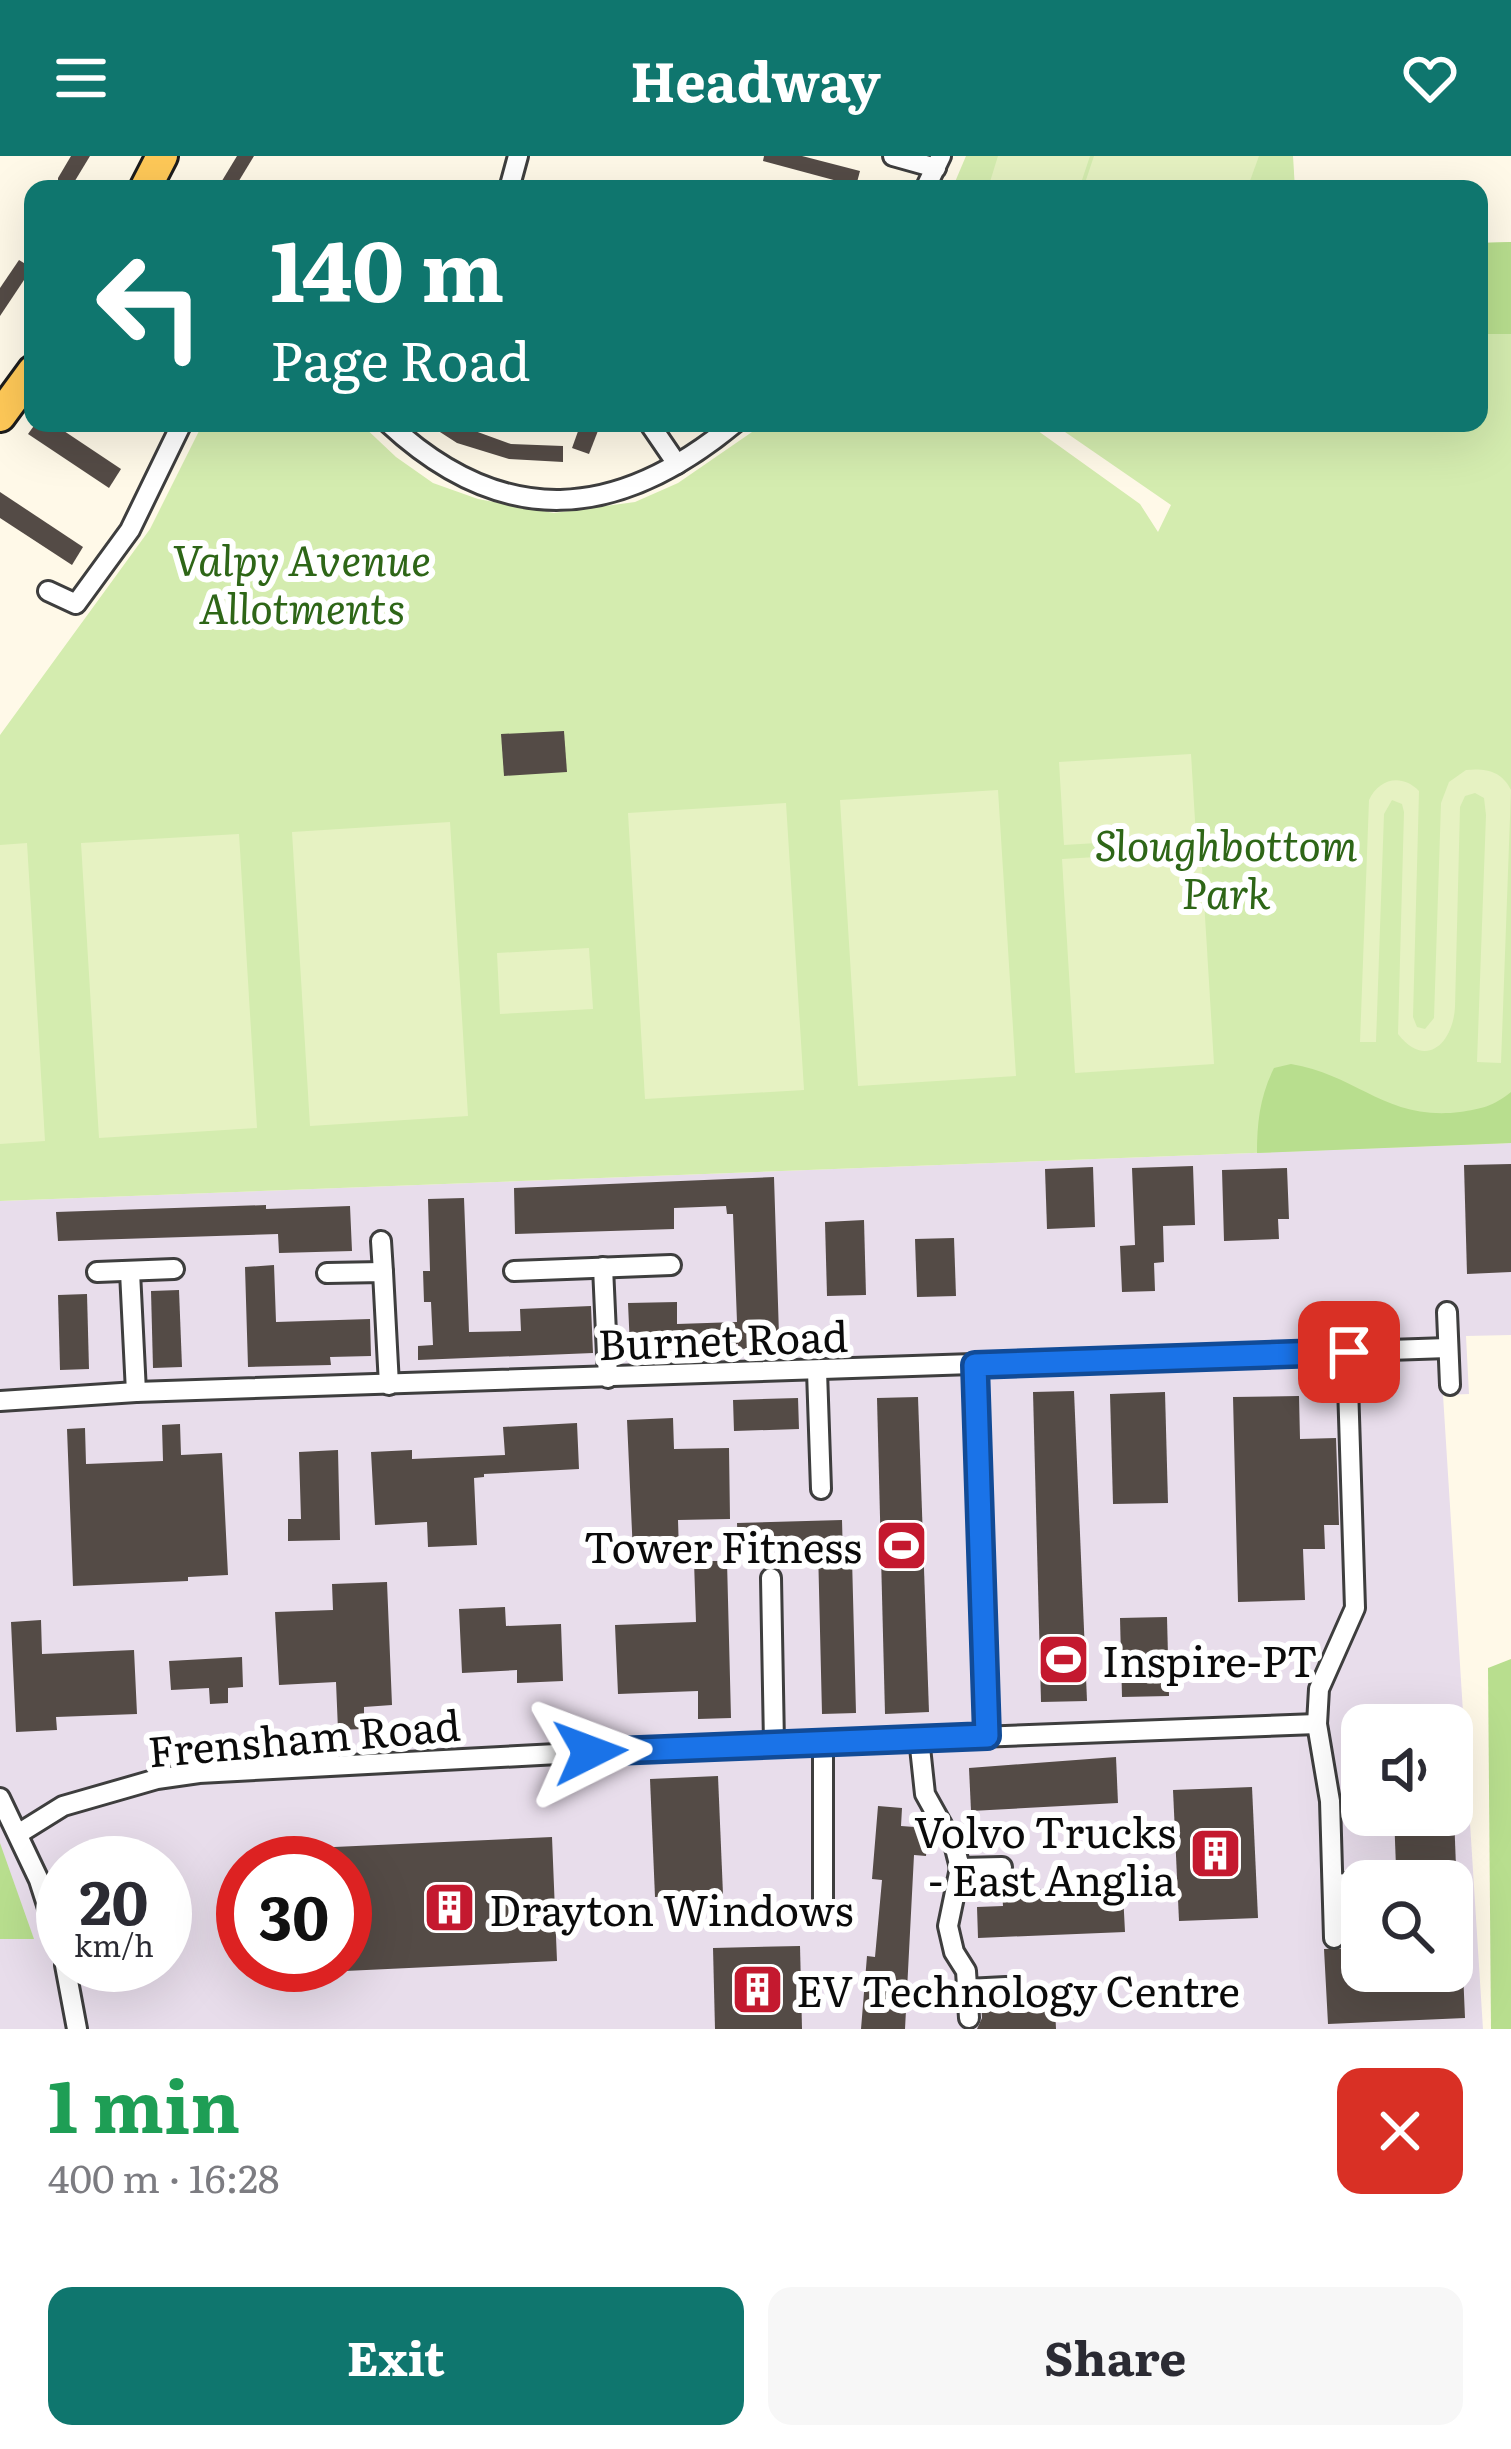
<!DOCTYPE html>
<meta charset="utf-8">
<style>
body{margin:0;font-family:Literata,serif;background:#f7f7f7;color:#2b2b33;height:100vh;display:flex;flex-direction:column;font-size:45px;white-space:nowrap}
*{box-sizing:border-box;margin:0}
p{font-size:39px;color:#7c7c81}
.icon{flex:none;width:66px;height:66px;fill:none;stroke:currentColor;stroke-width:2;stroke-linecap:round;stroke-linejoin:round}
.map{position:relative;height:1873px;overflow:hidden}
.details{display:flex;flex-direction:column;background:#fff;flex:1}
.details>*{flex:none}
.top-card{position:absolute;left:24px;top:24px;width:1464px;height:252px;border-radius:24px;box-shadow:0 12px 48px #0002;background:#0f766e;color:#fff;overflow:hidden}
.controls{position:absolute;left:1341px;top:1548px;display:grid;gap:24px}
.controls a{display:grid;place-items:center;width:132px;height:132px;border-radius:24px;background:#fff;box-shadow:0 12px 48px #0002;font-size:60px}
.speed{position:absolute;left:36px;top:1680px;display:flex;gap:24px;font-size:60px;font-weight:700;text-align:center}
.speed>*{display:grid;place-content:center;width:156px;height:156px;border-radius:50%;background:#fff;box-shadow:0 12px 48px #0002;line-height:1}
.speed small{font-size:30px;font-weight:400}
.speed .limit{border:18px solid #d22;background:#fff;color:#111}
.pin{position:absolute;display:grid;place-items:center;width:102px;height:102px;color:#fff;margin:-51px;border-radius:24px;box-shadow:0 6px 18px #0006}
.me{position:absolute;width:132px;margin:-66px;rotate:87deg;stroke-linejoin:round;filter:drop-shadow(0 0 9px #0008)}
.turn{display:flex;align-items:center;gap:42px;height:252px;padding:0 48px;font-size:54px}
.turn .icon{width:156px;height:156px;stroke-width:2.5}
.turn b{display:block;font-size:84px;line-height:102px}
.round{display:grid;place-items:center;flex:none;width:126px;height:126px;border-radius:24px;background:#f7f7f7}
.overview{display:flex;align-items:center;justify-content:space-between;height:204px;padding:0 48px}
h1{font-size:72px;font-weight:700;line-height:90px;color:#1e9e55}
.action{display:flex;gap:24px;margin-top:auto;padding:24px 48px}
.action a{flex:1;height:138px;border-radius:24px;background:#0f766e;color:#fff;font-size:48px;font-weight:700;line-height:138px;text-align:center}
.action a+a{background:#f7f7f7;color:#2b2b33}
header{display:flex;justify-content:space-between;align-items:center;height:156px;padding:0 48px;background:#0f766e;color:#fff;font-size:54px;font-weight:700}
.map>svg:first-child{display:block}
</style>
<header><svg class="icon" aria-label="menu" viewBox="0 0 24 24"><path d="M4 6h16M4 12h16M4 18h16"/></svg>Headway<svg class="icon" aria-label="heart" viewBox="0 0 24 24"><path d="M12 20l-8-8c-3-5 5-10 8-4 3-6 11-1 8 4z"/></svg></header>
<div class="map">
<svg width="1511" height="1873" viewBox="0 0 1511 1873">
<rect width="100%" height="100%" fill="#fff9e8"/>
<path fill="#e8ddeb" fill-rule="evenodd" d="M1511 987V1179L1466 1180 1469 1238 1443 1239 1483 1873H0V1045ZM1362 1569H1452V1659H1362ZM63 1707H165V1809H63ZM243 1707H345V1809H243ZM1362 1725H1452V1815H1362Z"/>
<g fill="#d4ecaf">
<path d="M966 0H1293L1295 33H952Z"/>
<path d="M1511 86V987L0 1045V579L150 373 203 267H360L396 301 433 327 478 343 554 357 635 346 678 327 765 267H1027L1140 348 1158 376 1171 349 1052 267H1479V87Z"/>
</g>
<g fill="#b8de8e">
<path d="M1511 86V178H1479V87Z"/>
<path d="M1291 908C1358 919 1386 965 1460 956 1481 953 1494 950 1511 936V987L1257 997C1257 966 1260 940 1274 912Z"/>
<path d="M1511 1503V1873H1491L1488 1512Z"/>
<path d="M0 1687 34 1783H0Z"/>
</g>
<g fill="#e6f2c2">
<path d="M998 0H1090L1079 33H1001L989 29Z"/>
<path d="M1094 0H1259L1247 33H1083Z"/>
<path d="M1191 598 1196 681 1064 689 1059 606Z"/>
<path d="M1466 614C1485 612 1502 615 1511 634L1501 907 1477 906 1486 659 1484 642 1475 637 1465 640 1460 651 1455 851C1453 887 1426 914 1398 878L1404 656 1402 648 1392 644 1384 658 1376 886H1360L1369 644C1379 623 1401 617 1419 635L1413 861 1417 871 1425 873 1434 862 1441 647 1449 626Z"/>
<path d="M998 634 1016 920 858 930 840 644Z"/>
<path d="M786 647 804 934 645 943 628 657Z"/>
<path d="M450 666 468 960 310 970 292 676Z"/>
<path d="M239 678 257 972 99 982 81 687Z"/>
<path d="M27 687 45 985 0 988V689Z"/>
<path d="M1201 695 1214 908 1075 917 1062 703Z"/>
<path d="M589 792 593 853 500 858 497 797Z"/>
</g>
<g fill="#544b46">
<path d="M71 0H90L70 33H66L58 28V22Z"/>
<path d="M237 0H254L234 33H217Z"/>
<path d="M764 0H802L860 15 856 30 763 5Z"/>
<path d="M19 104 32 112 0 160V132Z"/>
<path d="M36 267H52L121 313 109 332 28 278Z"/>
<path d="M426 267H453L511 288 563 290V306L509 303 457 287Z"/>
<path d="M581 267H601L589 298 572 292Z"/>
<path d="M0 336 83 391 72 409 0 362Z"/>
<path d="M564 575 567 616 504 620 501 578Z"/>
<path d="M1511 1008V1116L1467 1118 1464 1009Z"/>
<path d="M1193 1010 1195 1069 1163 1070 1164 1106 1154 1107 1155 1135 1122 1136 1120 1090 1135 1089 1132 1012Z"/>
<path d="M1093 1011 1095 1071 1047 1073 1045 1013Z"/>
<path d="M1287 1012 1289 1063H1278L1279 1083 1224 1085 1222 1014Z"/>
<path d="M774 1021 779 1179 768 1180 769 1192 738 1193V1188L630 1192 628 1147 677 1146V1168L737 1166 733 1058H727L726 1050 674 1052V1073L515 1078 514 1032Z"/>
<path d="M464 1042 469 1176 521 1175 520 1153 591 1150 593 1197 418 1204V1190L433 1189 431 1146H424L423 1115H430L428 1043Z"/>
<path d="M266 1049V1053L350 1050 352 1095 279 1097 278 1078 58 1085 56 1056Z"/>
<path d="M864 1064 866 1139 827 1140 825 1066Z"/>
<path d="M954 1082 956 1140 917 1141 915 1083Z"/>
<path d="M274 1109 276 1166 370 1163 371 1200 330 1201 331 1209 248 1211 245 1111Z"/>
<path d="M179 1134 182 1211 153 1212 151 1135Z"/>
<path d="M87 1138 89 1213 60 1214 58 1139Z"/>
<path d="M1074 1235 1087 1545 1041 1546 1033 1236Z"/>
<path d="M1165 1236 1168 1347 1113 1348 1110 1238Z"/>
<path d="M1299 1240 1300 1283 1336 1282 1339 1369H1324L1325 1393H1303L1305 1444 1238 1446 1233 1241Z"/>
<path d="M918 1241 929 1556 885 1558 877 1242Z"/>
<path d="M798 1242 799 1273 734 1275 733 1244Z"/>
<path d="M673 1262 674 1293 729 1292 730 1363 678 1364 679 1396 633 1398 627 1264Z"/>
<path d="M577 1267 579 1313 484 1318V1321L474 1322 477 1389 428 1391 427 1366 375 1369 371 1296 412 1294V1303L505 1299 503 1271Z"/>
<path d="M180 1268 181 1299 222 1297 228 1419 188 1421V1425L73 1430 67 1273 85 1272 86 1308 163 1305 162 1269Z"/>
<path d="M338 1294 340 1384 288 1385V1363H301L299 1296Z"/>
<path d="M842 1364 843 1402H852L856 1557 822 1558 818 1392 738 1394 737 1367Z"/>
<path d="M694 1405H727L731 1562 698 1563V1535L618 1538 615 1469 696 1466Z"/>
<path d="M387 1426 392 1549 364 1551V1573L338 1574 336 1526 279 1529 275 1456 333 1454 332 1428Z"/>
<path d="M505 1451 506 1470 561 1468 563 1525 517 1527V1514L462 1517 459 1453Z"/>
<path d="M1167 1461 1169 1540 1122 1541 1120 1462Z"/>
<path d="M41 1464 42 1498 134 1494 137 1558 56 1561 57 1574 16 1576 11 1466Z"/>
<path d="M242 1501 243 1531 228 1532V1547L210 1548 209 1532 171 1534 169 1505Z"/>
<path d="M1116 1601 1118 1647 971 1655 969 1612Z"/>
<path d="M718 1620 723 1738 655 1741 650 1623Z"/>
<path d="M1252 1631 1258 1762 1179 1765 1173 1634Z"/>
<path d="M878 1650 902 1652 901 1670 928 1672 926 1700 914 1699 905 1873H861L867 1800 875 1801 882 1724 872 1723Z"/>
<path d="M1394 1659H1454L1456 1711H1396Z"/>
<path d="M552 1681 557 1805 345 1815V1707H268V1694Z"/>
<path d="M1052 1733V1740L1123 1737 1125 1776 978 1782 977 1751 1003 1750 1002 1735Z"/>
<path d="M800 1790 802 1873H715L713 1792Z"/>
<path d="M1362 1792V1815H1463L1465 1862 1328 1868 1324 1793Z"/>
<path d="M1054 1829 1056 1873H977L982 1862 981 1846 1012 1843 1019 1832Z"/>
</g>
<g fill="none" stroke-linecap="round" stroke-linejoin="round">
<defs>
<g id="street">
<path d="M893 0 936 12"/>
<path d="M509 33 518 0"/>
<path d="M925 33 941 0"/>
<path d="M388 267C503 374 617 365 735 267"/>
<path d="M649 267 677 308"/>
<path d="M48 435 76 448 130 374 182 267"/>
<path d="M381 1085 383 1116"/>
<path d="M603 1111 608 1222"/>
<path d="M514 1115 671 1109"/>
<path d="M97 1116 174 1113"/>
<path d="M130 1116 136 1236"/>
<path d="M327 1117 383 1116 389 1229"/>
<path d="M1447 1156 1450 1229"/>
<path d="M975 1209 987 1580"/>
<path d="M817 1215 821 1333"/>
<path d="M0 1245 136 1236 1448 1192"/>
<path d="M771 1422 774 1588"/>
<path d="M919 1582 925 1638 955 1692 960 1712 1002 1711"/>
<path d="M823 1587V1762"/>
<path d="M0 1642 39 1724 63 1799"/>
<path d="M18 1678 63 1650 157 1623 199 1617 614 1595 1317 1568"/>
<path d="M960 1712 948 1770 954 1796 966 1815 969 1862"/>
<path d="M1390 1725 1403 1724"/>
<path d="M1334 1728 1362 1726"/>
<path d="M1334 1782 1330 1645 1317 1568 1319 1533 1355 1452 1348 1229"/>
<path d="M65 1809 77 1873"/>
<path d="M967 1833 1006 1831"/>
</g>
<g id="primary">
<path d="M145 33 162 0"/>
<path d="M0 260 33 215"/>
</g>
</defs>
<use href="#street" stroke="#3e3e3e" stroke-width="24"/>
<use href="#primary" stroke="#1c1c1c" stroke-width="36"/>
<use href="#street" stroke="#fff" stroke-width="18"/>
<use href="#primary" stroke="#ffc958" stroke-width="30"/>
</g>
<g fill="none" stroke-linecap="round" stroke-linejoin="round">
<defs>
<path id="route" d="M590 1596 987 1580 975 1209 1349 1196"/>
</defs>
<use href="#route" stroke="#114b97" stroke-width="30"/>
<use href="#route" stroke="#1a73e8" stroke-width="21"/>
</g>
<defs>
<symbol id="stadium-square" viewBox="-11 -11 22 22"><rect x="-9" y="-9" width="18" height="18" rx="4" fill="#c4192f" stroke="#fff"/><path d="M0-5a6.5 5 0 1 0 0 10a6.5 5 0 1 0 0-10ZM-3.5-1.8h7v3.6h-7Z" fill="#fff"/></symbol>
<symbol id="building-square" viewBox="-11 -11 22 22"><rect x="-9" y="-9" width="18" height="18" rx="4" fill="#c4192f" stroke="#fff"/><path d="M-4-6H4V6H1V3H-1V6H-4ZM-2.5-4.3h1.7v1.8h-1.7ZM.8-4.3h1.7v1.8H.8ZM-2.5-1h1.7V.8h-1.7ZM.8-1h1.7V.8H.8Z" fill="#fff"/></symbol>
</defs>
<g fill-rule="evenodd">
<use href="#stadium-square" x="872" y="1360" width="59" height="59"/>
<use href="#stadium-square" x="1034" y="1474" width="59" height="59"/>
<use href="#building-square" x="1186" y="1668" width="59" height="59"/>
<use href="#building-square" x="420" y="1722" width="59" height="59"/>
<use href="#building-square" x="728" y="1804" width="59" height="59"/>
</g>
<g text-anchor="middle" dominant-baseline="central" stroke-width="12" stroke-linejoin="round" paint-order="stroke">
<g font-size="42" font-style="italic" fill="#2e6617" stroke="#fff">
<text x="302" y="402">Valpy Avenue<tspan x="302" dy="48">Allotments</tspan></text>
<text x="1226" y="687">Sloughbottom<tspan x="1226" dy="48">Park</tspan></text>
</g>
<g font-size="42" fill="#0b0b0b" stroke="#fff">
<text transform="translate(723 1182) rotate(-2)">Burnet Road</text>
<text transform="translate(304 1580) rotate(-5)">Frensham Road</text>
</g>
<g font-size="42" fill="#0b0b0b" stroke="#fff" text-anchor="start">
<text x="862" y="1389" text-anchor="end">Tower Fitness</text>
<text x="1102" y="1503">Inspire-PT</text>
<text x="1176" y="1674" text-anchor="end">Volvo Trucks<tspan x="1176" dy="48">- East Anglia</tspan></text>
<text x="489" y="1752">Drayton Windows</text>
<text x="796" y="1833">EV Technology Centre</text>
</g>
</g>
</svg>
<div class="controls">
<a><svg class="icon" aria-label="sound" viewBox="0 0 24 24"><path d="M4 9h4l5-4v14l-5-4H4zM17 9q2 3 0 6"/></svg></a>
<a><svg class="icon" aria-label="search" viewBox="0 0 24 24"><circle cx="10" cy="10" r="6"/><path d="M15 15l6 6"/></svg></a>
</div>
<div class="speed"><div>20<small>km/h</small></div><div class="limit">30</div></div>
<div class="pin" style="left:1349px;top:1196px;background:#d93025"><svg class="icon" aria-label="arrive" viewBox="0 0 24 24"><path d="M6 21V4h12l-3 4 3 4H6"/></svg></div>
<svg class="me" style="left:590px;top:1596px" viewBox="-20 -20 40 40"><path d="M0-17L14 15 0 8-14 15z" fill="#1a73e8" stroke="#fff" stroke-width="4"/></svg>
<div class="top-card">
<div class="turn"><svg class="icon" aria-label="left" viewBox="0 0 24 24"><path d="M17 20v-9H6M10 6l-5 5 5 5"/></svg><div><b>140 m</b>Page Road</div></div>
</div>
</div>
<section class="details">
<div class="overview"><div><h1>1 min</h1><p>400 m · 16:28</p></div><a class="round" style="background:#d93025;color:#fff"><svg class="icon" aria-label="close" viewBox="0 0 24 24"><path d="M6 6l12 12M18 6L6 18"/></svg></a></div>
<div class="action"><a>Exit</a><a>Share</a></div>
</section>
